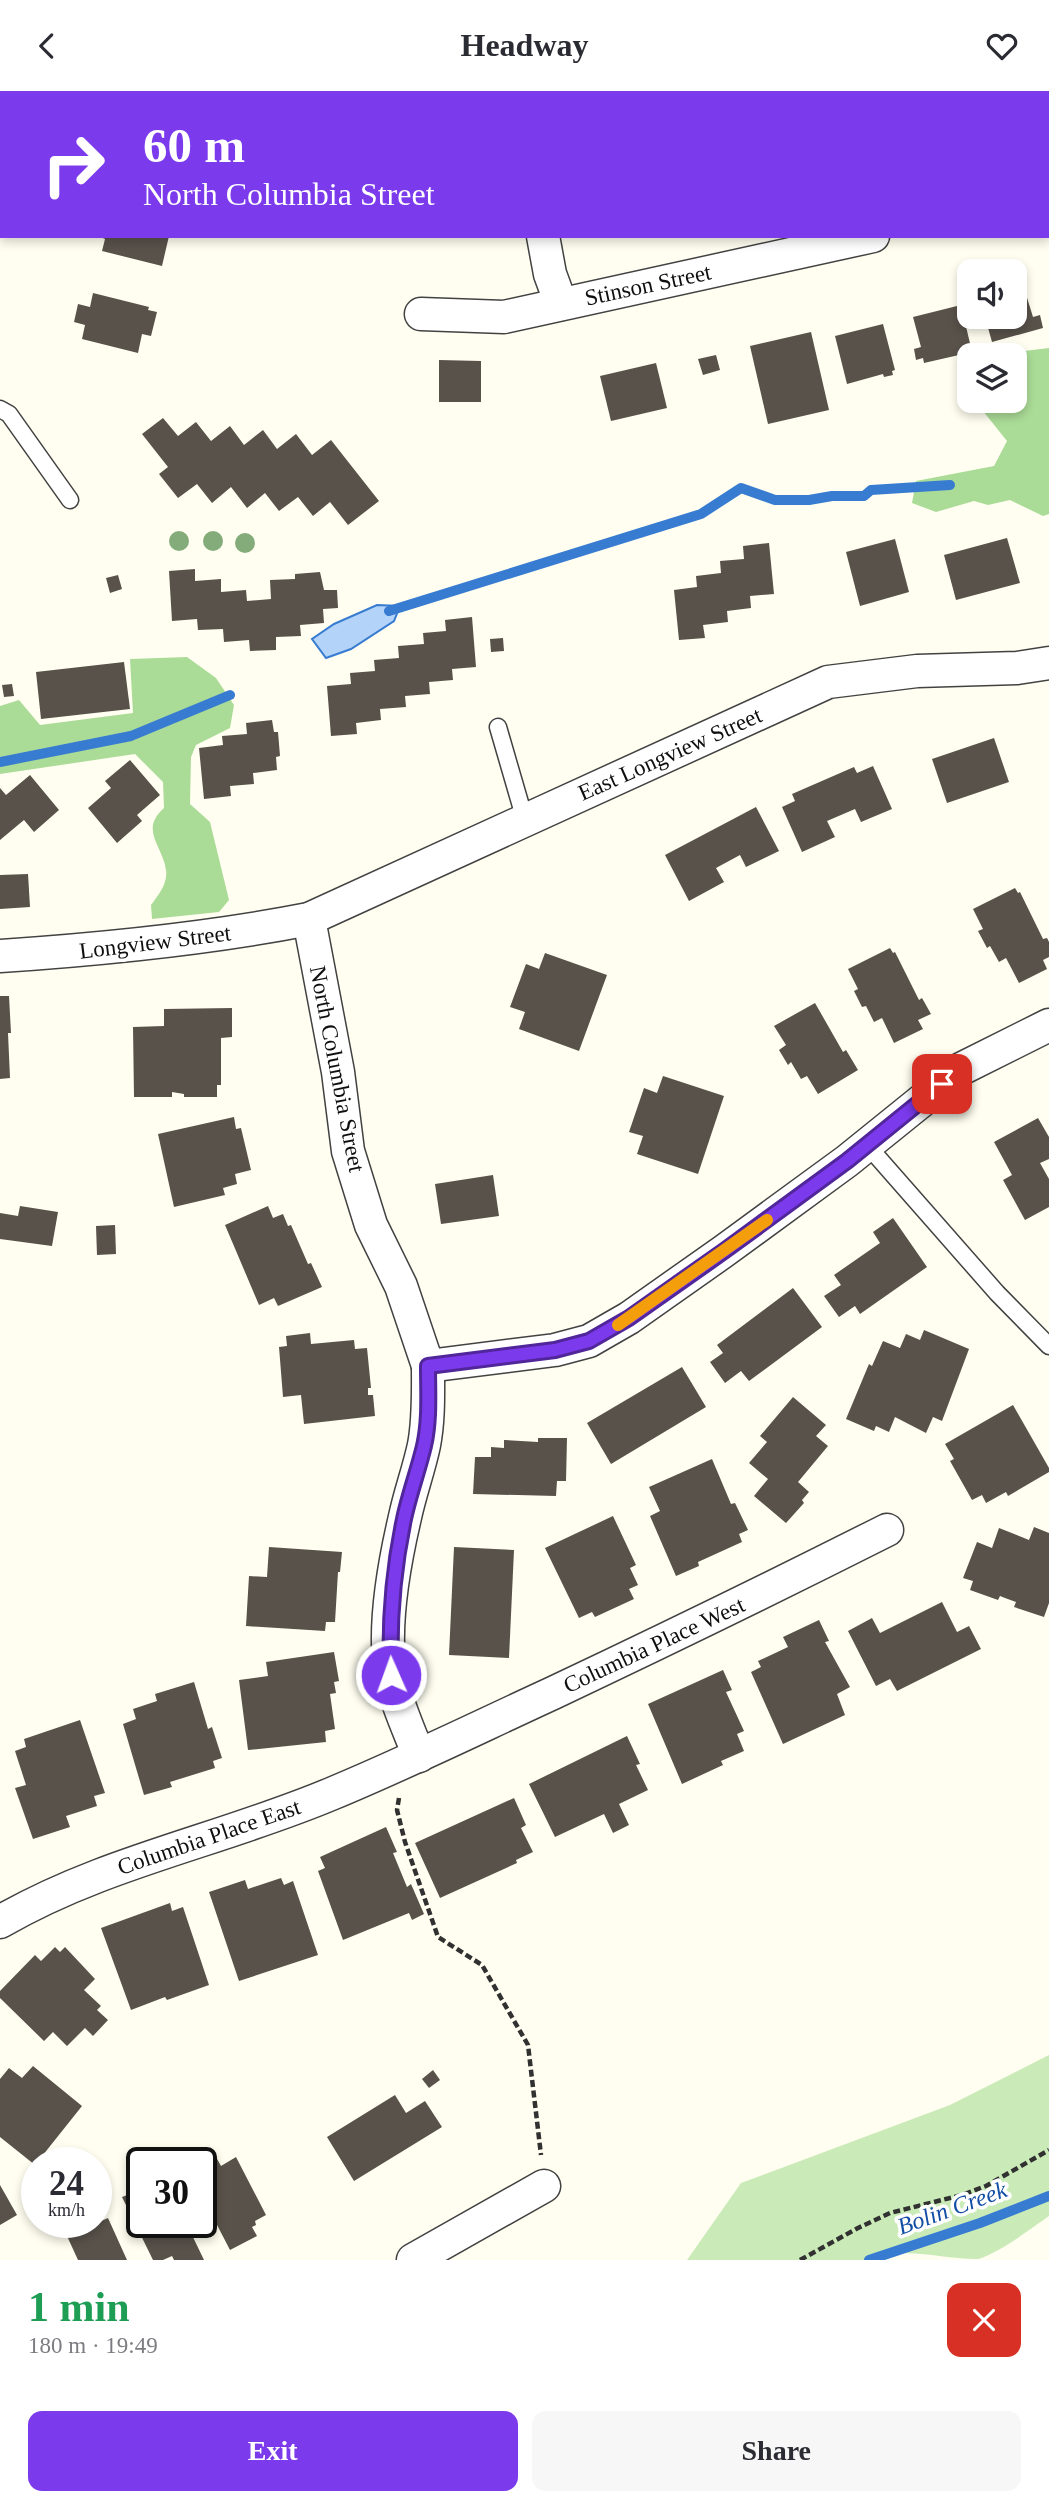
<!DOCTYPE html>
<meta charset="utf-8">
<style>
body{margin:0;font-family:Georgia,serif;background:#f7f7f7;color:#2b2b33;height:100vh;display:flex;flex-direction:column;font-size:26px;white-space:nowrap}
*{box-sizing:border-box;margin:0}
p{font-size:23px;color:#7c7c81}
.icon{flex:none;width:38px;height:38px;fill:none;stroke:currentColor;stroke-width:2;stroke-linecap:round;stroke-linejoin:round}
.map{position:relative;height:2169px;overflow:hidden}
.side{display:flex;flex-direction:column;background:#fff;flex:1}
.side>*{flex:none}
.top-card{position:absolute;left:0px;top:0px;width:1050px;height:147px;box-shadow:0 4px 10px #0003;background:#7c3aed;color:#fff;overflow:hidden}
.fabs{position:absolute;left:957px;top:168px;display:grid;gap:14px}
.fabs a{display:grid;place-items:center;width:70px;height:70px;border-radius:14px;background:#fff;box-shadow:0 4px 10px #0003;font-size:35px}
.speed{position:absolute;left:21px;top:2056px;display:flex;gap:14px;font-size:35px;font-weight:700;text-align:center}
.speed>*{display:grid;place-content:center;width:91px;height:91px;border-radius:50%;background:#fff;box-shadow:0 4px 10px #0003;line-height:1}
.speed small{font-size:18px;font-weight:400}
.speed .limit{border:4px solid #111;border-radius:10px;background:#fff;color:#111}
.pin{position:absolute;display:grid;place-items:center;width:60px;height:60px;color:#fff;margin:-30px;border-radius:14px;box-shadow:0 4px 10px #0006}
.me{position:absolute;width:77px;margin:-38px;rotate:358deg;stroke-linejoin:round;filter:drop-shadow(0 0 5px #0008)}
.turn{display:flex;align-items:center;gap:24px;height:147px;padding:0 28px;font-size:32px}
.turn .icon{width:91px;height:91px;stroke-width:2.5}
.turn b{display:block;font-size:49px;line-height:60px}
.round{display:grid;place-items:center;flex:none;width:74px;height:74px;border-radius:14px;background:#f7f7f7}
.headline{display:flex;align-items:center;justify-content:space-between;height:119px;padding:0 28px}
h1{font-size:42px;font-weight:700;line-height:52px;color:#1e9e55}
.button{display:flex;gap:14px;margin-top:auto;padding:14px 28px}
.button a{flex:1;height:80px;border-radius:14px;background:#7c3aed;color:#fff;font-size:28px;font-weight:700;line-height:80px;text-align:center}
.button a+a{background:#f7f7f7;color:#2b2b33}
header{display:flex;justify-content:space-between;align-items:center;height:91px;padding:0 28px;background:#fff;font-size:32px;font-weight:700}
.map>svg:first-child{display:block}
</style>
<header><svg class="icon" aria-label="back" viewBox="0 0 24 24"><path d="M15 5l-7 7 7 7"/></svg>Headway<svg class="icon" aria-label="heart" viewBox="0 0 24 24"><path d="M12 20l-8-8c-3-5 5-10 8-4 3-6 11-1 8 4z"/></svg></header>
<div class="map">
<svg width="1049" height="2169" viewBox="0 0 1049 2169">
<rect width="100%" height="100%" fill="#fffef0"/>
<path fill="#caebb8" d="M1049 1964V2125C1027 2140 1004 2159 979 2168 944 2169 904 2154 871 2169H687L741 2092 950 2014Z"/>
<g fill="#abdc97">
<path d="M1049 257V423L1043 425 1010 409 988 414 974 410 936 421 912 412 916 390 994 375 1007 350 979 315 981 310H1015V264L998 263Z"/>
<path d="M187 566 216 587 234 614 230 637 196 654 191 666 190 713 210 731 229 809 219 821 152 828 151 814C158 804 168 793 166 779 163 755 139 739 164 717L163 691 135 663 0 683V615L19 609 40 634 133 622 130 568Z"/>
</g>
<path fill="#b3d3f8" stroke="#387cd1" stroke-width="2" d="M377 514 400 515 394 530 351 558 326 567 312 548 334 533Z"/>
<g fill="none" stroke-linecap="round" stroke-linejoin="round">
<g stroke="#387cd1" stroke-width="10">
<path d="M389 520 701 423 741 397 775 409H809L832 405H864L871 399 950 394"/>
<path d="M0 671 131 645 230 604"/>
<path d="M869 2169 980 2132 1049 2105"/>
</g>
</g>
<g fill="#58524a">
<path d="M98 145H169L162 175 102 160 105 148Z"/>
<path d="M1024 197 1033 226 1040 224 1043 237 992 251 985 226H1015V199Z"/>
<path d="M93 202 149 216 148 219 157 221 151 245 142 243 138 262 82 248 85 234 74 231 78 213 90 216Z"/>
<path d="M961 214 972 261 924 272 923 267 916 269 914 258 921 256 913 226Z"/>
<path d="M883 233 895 279 892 280 893 284 884 286 883 283 847 293 835 245Z"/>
<path d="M811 241 829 319 768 333 750 255Z"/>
<path d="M716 264 720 279 703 284 698 268Z"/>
<path d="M439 269 481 270V311H439Z"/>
<path d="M656 272 667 317 611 330 600 285Z"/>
<path d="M163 327 178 345 196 331 211 350 230 335 244 354 263 339 277 358 296 343 312 364 331 349 379 410 348 434 330 411 313 425 298 406 279 420 265 402 247 417 231 396 212 412 197 393 178 407 159 383 168 376 142 343Z"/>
<path d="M1007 447 1020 492 956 509 944 464Z"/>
<path d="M895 448 909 501 860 515 846 461Z"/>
<path d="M769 452 774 503 750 505 751 517 727 520 728 531 703 534 705 547 679 549 674 499 697 496 696 485 721 482 720 470 744 468 743 455Z"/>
<path d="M195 478V490L221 488V501L246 499 247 510 271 508 270 489 295 488V483L320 481 324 499H337L338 517 323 518 324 532 300 534 301 545 276 546V559L250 560 249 549 224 551 223 538 198 539 197 528 172 530 169 480Z"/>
<path d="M118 484 122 498 110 502 106 487Z"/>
<path d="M472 526 476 576 452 578 453 589 429 591 430 603 405 605 406 616 380 618 381 629 356 632 357 643 331 645 327 595 351 593 350 582 375 580 374 569 399 567 398 555 424 553 423 542 446 540 445 529Z"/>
<path d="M503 547 504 560 491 561 490 548Z"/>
<path d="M124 571 130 618 41 628 36 581Z"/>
<path d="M12 593 14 605 4 606 2 594Z"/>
<path d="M272 629 274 641H278L280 665 276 666 277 679 253 682 254 693 230 695 231 705 204 708 199 657 223 654 222 645 247 643 246 632Z"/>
<path d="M994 647 1009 691 947 712 932 668Z"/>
<path d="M130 669 160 704 137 724 142 730 117 752 88 717 111 697 105 690Z"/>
<path d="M873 675 892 718 861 731 855 718 827 730 835 746 802 761 782 716 795 710 792 703 854 676 857 682Z"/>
<path d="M30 684 59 719 34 741 24 729 0 749V697L6 704Z"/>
<path d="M756 716 779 760 746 776 740 764 716 777 724 791 689 810 665 764Z"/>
<path d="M28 783 30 816 0 818V784Z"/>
<path d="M1015 797 1018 802 1020 801 1043 848 1047 847 1049 851V866L1043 869 1047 878 1019 892 1006 867 999 871 990 855 987 857 978 840 983 838 973 818Z"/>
<path d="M890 857 893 862 895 861 919 909 922 907 931 923 918 929 923 938 894 952 882 927 874 931 866 915 862 916 854 900 858 898 848 878Z"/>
<path d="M545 862 607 884 579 960 519 938 525 921 510 916 526 873 539 878Z"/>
<path d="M0 905H9L11 942H8L10 987 0 988Z"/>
<path d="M815 912 843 961 846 959 858 979 818 1003 807 985 801 988 791 971 788 974 779 959 786 954 774 935Z"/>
<path d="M232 917V946L221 947V994H217V1006H184V1003L172 1001V1006H134L133 936 164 935V918Z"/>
<path d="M663 985 724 1005 698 1083 637 1063 643 1045 629 1041 644 997 657 1002Z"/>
<path d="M234 1026 236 1038 241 1037 251 1079 235 1083 237 1093 223 1097 225 1104 174 1116 158 1043Z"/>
<path d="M1038 1027 1049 1046V1068L1040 1072 1049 1088V1116L1025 1129 1003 1089 1012 1084 994 1051Z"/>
<path d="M493 1084 499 1125 441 1133 435 1093Z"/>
<path d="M20 1115 58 1121 52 1155 0 1148V1122L18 1125Z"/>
<path d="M268 1115 273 1127 283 1123 288 1135 291 1134 308 1173 311 1172 322 1196 278 1215 274 1207 259 1214 225 1134Z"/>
<path d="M893 1127 927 1176 860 1223 855 1215 839 1226 824 1205 841 1194 834 1184 880 1152 873 1141Z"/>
<path d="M115 1134 116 1163 97 1164 96 1135Z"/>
<path d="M793 1197 822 1236 749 1290 741 1280 725 1292 710 1271 723 1262 717 1254Z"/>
<path d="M924 1239 969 1258 942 1330 933 1326 926 1342 895 1326 889 1341 876 1335 874 1340 846 1328 869 1273 872 1275 883 1250 900 1257 906 1243 920 1249Z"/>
<path d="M310 1242 311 1253 354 1249 355 1258 367 1257 371 1297H368V1304H373L375 1325 304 1333 301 1304 283 1306 279 1256 287 1255 286 1245Z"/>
<path d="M682 1276 706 1316 611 1373 587 1332Z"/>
<path d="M793 1306 826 1334 816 1345 828 1355 798 1391 809 1401 802 1409 804 1412 786 1432 754 1405 768 1388 749 1372 767 1351 760 1345Z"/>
<path d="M1013 1314 1049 1377V1381L1008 1405 1006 1401 986 1412 982 1404 972 1409 950 1370 954 1368 945 1353Z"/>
<path d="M538 1347H567L566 1390H557L556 1405 473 1403 475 1366H491V1356L504 1357V1349L538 1351Z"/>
<path d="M712 1368 731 1413 735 1412 748 1439 739 1443 742 1451 698 1471 699 1475 676 1485 650 1425 660 1420 649 1396Z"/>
<path d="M613 1425 636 1474 630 1477 638 1494 629 1498 634 1508 595 1526 592 1521 579 1527 545 1457Z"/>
<path d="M1034 1436 1049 1442V1512L1044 1526 1014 1516 1016 1511 1005 1507 1000 1505 998 1509 970 1499 973 1490 963 1487 977 1451 992 1457 999 1437 1029 1449Z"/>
<path d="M269 1456 342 1461 340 1481H338L335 1531H326L325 1540 246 1535 249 1485 267 1486Z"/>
<path d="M454 1456 514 1459 509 1567 449 1564Z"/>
<path d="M942 1511 957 1541 969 1535 981 1558 897 1600 890 1588 876 1595 848 1540 872 1527 880 1542Z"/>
<path d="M819 1529 829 1550 825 1551 850 1596 837 1603 845 1624 783 1653 751 1581 761 1576 758 1570 788 1556 783 1546Z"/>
<path d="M334 1561 339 1590 334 1591 336 1602 330 1603 335 1638 325 1640 326 1651 248 1659 239 1589 268 1585 266 1571Z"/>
<path d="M723 1579 732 1599 726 1601 744 1640 737 1643 744 1660 721 1670 723 1674 682 1693 648 1613Z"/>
<path d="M194 1591 208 1638 212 1636 222 1667 213 1670 215 1677 170 1691 172 1696 144 1704 123 1633 136 1628 133 1618 157 1610 155 1603Z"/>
<path d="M80 1629 105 1702 94 1705 97 1715 66 1725 70 1736 33 1748 15 1697 26 1694 15 1660 26 1656 24 1648Z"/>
<path d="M627 1645 640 1673 636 1674 648 1699 619 1713 629 1734 613 1742 604 1723 555 1746 529 1693Z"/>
<path d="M514 1707 526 1734 521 1737 533 1761 516 1769 517 1772 440 1807 415 1752Z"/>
<path d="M386 1736 397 1761 393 1762 407 1796 411 1793 424 1823 412 1829 409 1822 343 1849 318 1780 325 1777 320 1766Z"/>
<path d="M281 1787 284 1794 293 1790 318 1864 239 1890 209 1801 245 1789 248 1798Z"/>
<path d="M170 1812 172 1820 183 1816 209 1894 167 1909 165 1906 131 1919 101 1837Z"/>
<path d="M55 1856 60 1861 65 1856 95 1888 84 1899 101 1915 97 1919 108 1929 93 1945 85 1937 67 1955 53 1941 44 1950 0 1907V1900L35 1864 41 1870Z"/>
<path d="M33 1975 82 2015 35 2074 0 2046V1988L9 1977 22 1987Z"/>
<path d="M433 1979 440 1989 429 1997 422 1988Z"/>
<path d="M395 2004 406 2022 425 2010 442 2036 354 2090 327 2046Z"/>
<path d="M216 2066 221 2075 236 2066 266 2124 255 2130 256 2134 252 2136 257 2145 230 2159 201 2103V2073Z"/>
<path d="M142 2088V2132H189L193 2138 190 2140 204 2169H174L172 2165 163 2169H153L122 2106 135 2101 131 2093Z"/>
<path d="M0 2094 17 2124 0 2134Z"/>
<path d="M108 2127 127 2169H78L67 2145Z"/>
</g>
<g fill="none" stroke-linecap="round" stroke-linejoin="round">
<defs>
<g id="service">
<path d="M0 318 9 323 70 409"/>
<path d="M498 636 525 729"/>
<path d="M867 1054 997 1202 1049 1255"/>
</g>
<g id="minor">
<path d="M552 2V0"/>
<path d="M1048 107H1049"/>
<path d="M543 145 550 183 561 213"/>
<path d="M421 223 504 226 873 145"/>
<path d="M309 828 338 981 348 1060 371 1134 401 1195 428 1275 555 1259 589 1250 629 1227 724 1160 847 1070 961 978 1049 934"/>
<path d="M0 865C104 858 207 848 309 828L828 591 917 580 1017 577 1049 572"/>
<path d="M419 1665C409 1639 396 1612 391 1585 382 1537 394 1473 405 1426 410 1402 419 1378 424 1354 429 1328 428 1301 428 1275"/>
<path d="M0 1831C103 1771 222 1749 331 1703 406 1672 479 1636 553 1602 665 1549 776 1495 887 1439"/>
<path d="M413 2169 544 2095"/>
</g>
</defs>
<use href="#service" stroke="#424242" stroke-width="19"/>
<use href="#minor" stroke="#424242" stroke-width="35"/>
<g stroke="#313131" stroke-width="4.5" stroke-dasharray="7 3.5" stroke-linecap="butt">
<path d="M399 1707 397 1719 405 1751 438 1846 482 1874 528 1954 541 2064"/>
<path d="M800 2169 858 2137 890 2122 962 2104 986 2095 1049 2059"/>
</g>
<use href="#service" stroke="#fff" stroke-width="16"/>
<use href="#minor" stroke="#fff" stroke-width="32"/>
</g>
<g fill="#84ac7b">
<circle cx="179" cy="450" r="10"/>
<circle cx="213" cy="450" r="10"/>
<circle cx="245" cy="452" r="10"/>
</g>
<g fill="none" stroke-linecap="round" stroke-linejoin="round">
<defs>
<path id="route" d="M391 1584C389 1531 393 1480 404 1428 409 1404 418 1380 424 1355 430 1329 428 1301 428 1275L555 1259 589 1250 629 1227 724 1160 847 1070 942 993"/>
</defs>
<use href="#route" stroke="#51269a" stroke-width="18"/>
<use href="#route" stroke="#7c3aed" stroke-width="12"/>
<path stroke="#f59e0b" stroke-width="12" d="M618 1234 767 1129"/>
</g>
<g text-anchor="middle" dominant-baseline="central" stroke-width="7" stroke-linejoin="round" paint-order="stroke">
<g font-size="23" fill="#0f0f0f" stroke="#fff">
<text transform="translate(648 194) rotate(-12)">Stinson Street</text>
<text transform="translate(670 663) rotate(-24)">East Longview Street</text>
<text transform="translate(155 851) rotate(-7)">Longview Street</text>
<text transform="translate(337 978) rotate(79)">North Columbia Street</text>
<text transform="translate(654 1554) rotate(-25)">Columbia Place West</text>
<text transform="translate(209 1746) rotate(-19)">Columbia Place East</text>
</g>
<g font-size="24" font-style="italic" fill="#134ea5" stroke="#fff">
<text transform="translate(952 2117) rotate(-20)">Bolin Creek</text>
</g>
</g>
</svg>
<div class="fabs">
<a><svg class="icon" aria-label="sound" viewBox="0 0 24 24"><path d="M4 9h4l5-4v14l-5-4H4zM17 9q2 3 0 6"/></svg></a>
<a><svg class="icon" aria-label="layers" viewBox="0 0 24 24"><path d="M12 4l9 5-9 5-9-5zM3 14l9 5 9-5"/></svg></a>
</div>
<div class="speed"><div>24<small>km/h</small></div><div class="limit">30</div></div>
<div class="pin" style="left:942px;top:993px;background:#d93025"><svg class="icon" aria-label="arrive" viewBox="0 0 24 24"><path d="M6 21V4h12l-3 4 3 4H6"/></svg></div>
<svg class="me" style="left:391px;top:1584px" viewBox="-20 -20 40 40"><circle r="17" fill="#7c3aed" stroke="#fff" stroke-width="3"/><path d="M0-11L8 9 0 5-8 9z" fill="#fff"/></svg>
<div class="top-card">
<div class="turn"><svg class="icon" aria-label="right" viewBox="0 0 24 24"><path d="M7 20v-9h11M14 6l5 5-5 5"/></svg><div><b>60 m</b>North Columbia Street</div></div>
</div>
</div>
<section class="side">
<div class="headline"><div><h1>1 min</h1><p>180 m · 19:49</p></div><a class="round" style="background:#d93025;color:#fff"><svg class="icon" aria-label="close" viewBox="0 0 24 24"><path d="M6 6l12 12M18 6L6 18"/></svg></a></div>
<div class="button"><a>Exit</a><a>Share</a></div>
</section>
